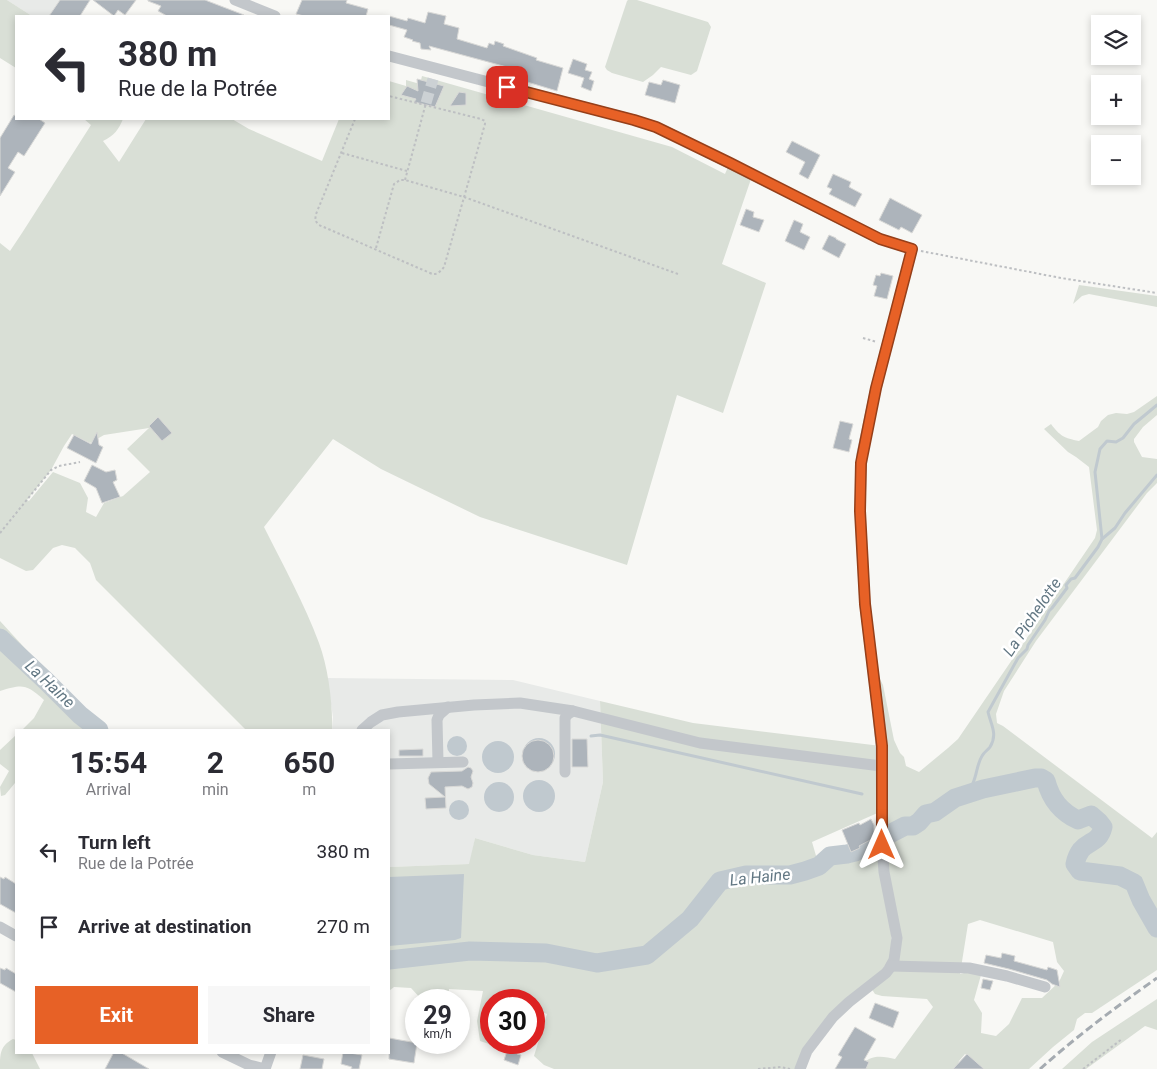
<!DOCTYPE html>
<meta charset="utf-8">
<style>
body{margin:0;font-family:Roboto,sans-serif;background:#f7f7f7;color:#2b2b33;height:100vh;display:flex;flex-direction:column;font-size:19px;white-space:nowrap}
*{box-sizing:border-box;margin:0}
p{font-size:16px;color:#7c7c81}
.icon{flex:none;width:28px;height:28px;fill:none;stroke:currentColor;stroke-width:2;stroke-linecap:round;stroke-linejoin:round}
.map{position:relative;flex:1;overflow:hidden}
.side{position:absolute;left:15px;top:729px;width:375px;height:325px;display:flex;flex-direction:column;background:#fff;border-radius:0px;box-shadow:0 2px 8px #0003}
.side>*{flex:none}
.banner{position:absolute;left:15px;top:15px;width:375px;height:105px;border-radius:0px;box-shadow:0 2px 8px #0003;background:#fff;color:#2b2b33;overflow:hidden}
.tools{position:absolute;left:1091px;top:15px;display:grid;gap:10px}
.tools a{display:grid;place-items:center;width:50px;height:50px;border-radius:0px;background:#fff;box-shadow:0 2px 8px #0003;font-size:25px}
.speed{position:absolute;left:405px;top:989px;display:flex;gap:10px;font-size:25px;font-weight:700;text-align:center}
.speed>*{display:grid;place-content:center;width:65px;height:65px;border-radius:50%;background:#fff;box-shadow:0 2px 8px #0003;line-height:1}
.speed small{font-size:12px;font-weight:400}
.speed .limit{border:8px solid #d22;background:#fff;color:#111}
.pin{position:absolute;display:grid;place-items:center;width:42px;height:42px;color:#fff;margin:-21px;border-radius:10px;box-shadow:0 2px 8px #0006}
.me{position:absolute;width:55px;margin:-28px;rotate:0deg;stroke-linejoin:round;filter:drop-shadow(0 0 4px #0008)}
.turn{display:flex;align-items:center;gap:18px;height:105px;padding:0 20px;font-size:22px}
.turn .icon{width:65px;height:65px;stroke-width:2.5}
.turn b{display:block;font-size:35px;line-height:42px}
.eta{display:flex;justify-content:space-evenly;align-items:center;height:85px;text-align:center}
.eta b{font-size:30px;font-weight:700;line-height:35px}
.action{display:flex;gap:10px;margin-top:auto;padding:10px 20px}
.action a{flex:1;height:58px;border-radius:0px;background:#e76126;color:#fff;font-size:20px;font-weight:700;line-height:58px;text-align:center}
.action a+a{background:#f7f7f7;color:#2b2b33}
ul{padding:0;list-style:none}
li{display:flex;align-items:center;gap:15px;height:75px;padding:0 20px}
li div{flex:1}
li b{display:block;font-size:19px}
li em{font-style:normal}
.map>svg:first-child{display:block}
</style>
<div class="map">
<svg width="1157" height="1069" viewBox="0 0 1157 1069">
<rect width="100%" height="100%" fill="#f8f8f5"/>
<g fill="#e8eae8">
<path d="M7 0H75L64 16H32Z"/>
<path d="M327 678 513 680 600 701 603 782 585 862 533 855 475 838 470 864 389 867V730H332L333 717Z"/>
</g>
<g fill="#d9dfd6" fill-rule="evenodd">
<path d="M0 0H7L32 16H16V68L0 58Z"/>
<path d="M628 0H637L708 22 711 27 697 71 691 75 661 67 653 75 643 82 612 73 607 70 605 67 627 1Z"/>
<path d="M422 76 672 147 725 174 728 167 751 179 722 264 766 283 723 413 677 395 627 565 480 517 381 469 333 439 264 527C283 565 304 603 319 643 328 667 333 704 332 730H246L96 580 90 563 75 548 62 545 53 548 33 570 26 571 0 558V243L10 251 22 233 91 125 84 119H123C119 129 114 136 103 141L119 162 146 119H232L249 129 322 161 339 119H389V81L406 86V80L420 84ZM149 428 127 449 150 472 123 496 104 503 96 517 86 512 88 498 80 483 53 472 29 501 27 500 51 470 64 446 72 434 90 443 104 435Z"/>
<path d="M1079 285 1157 296V307L1089 294 1082 296 1073 304Z"/>
<path d="M1157 396V415L1143 427 1134 439V442L1142 457 1157 459V483L1147 493 1036 641 1004 691 996 714 997 723 1003 726 1152 838 1157 832V916L1148 922 1157 937V970L1092 1013H1085L1077 1019 1074 1030 1053 1047 1029 1069H983L965 1054 959 1061 957 1069H851C862 1067 860 1065 869 1059 877 1055 887 1057 895 1059L933 1007 927 999 882 996 875 994 871 988 896 961 887 871 877 673 883 685 894 740 900 753 904 757 906 766 919 772 948 748 958 739 1095 538 1097 530 1089 467 1076 457 1068 452 1044 429 1051 424C1060 436 1064 438 1079 441L1098 427 1101 421 1108 415 1116 413 1127 414 1134 412ZM980 920 1053 942 1057 962 1064 971 1059 982 1042 998H1022L1009 1024 996 1036 981 1033 982 1013 974 1000 981 975 968 972 960 974 968 924Z"/>
<path d="M0 621 88 717 105 730H22L34 718 44 700C26 684 23 684 0 691Z"/>
<path d="M600 701 693 723 881 746 882 811 812 842 819 866 820 867 830 858 856 854 878 843 884 872 894 960 849 1002 796 1069H554L544 1065 534 1056 547 1014 534 1009V1000H491V1042L500 1043 498 1047 480 1041 477 1021 483 991 449 989 448 1000H422L411 988 394 987 389 991V867L469 864 475 838 533 855 585 862 603 782Z"/>
<path d="M16 735V783H15L5 795 1 796 0 787 9 771 0 764V750Z"/>
<path d="M1157 999V1030L1145 1026 1086 1069H1062L1092 1042Z"/>
<path d="M13 1039 16 1040V1052L32 1053 40 1069H0C0 1054 0 1046 13 1039Z"/>
</g>
<g fill="#c0c9cf">
<circle cx="457" cy="746" r="10"/>
<circle cx="539" cy="754" r="16"/>
<circle cx="498" cy="757" r="16"/>
<circle cx="539" cy="796" r="16"/>
<circle cx="499" cy="797" r="15"/>
<circle cx="459" cy="810" r="10"/>
<path d="M464 874 461 938 455 940 389 946V877Z"/>
</g>
<g fill="none" stroke-linecap="round" stroke-linejoin="round">
<g stroke="#c0c9cf" stroke-width="3">
<path d="M1102 539 1095 472 1100 449 1107 441 1116 442 1123 438 1134 424 1145 415 1157 405"/>
<path d="M591 736 600 735 862 794"/>
<path d="M976 791 973 783C977 774 977 764 982 756 984 752 988 750 990 747 998 734 991 725 988 712L1018 658 1027 649 1028 645 1045 620 1049 611 1052 608 1067 588 1066 585 1071 579 1075 578 1098 547 1102 539 1115 528 1125 513 1157 475"/>
</g>
<g stroke="#c0c9cf" stroke-width="19">
<path d="M0 638 46 681 80 715 99 730"/>
<path d="M389 960 470 951 546 953 597 963 647 955 690 919 720 881 746 875H790L805 871 819 866 830 856 847 854 855 852 905 826H913L919 822 926 814 935 812 955 798 983 789 1035 778H1041L1046 781C1051 800 1061 812 1078 820L1091 815 1099 822 1103 827C1099 843 1090 840 1081 850 1078 854 1076 859 1075 864L1080 871 1120 876 1134 883 1141 900 1157 928"/>
</g>
</g>
<g fill="#adb4bb" stroke="#d9d9d7">
<path d="M60 0H90L80 16H49Z"/>
<path d="M93 0H136L125 15 118 10 114 16Z"/>
<path d="M148 0H205L244 15V16H167L158 11 161 6 148 1Z"/>
<path d="M302 0H347L346 3 368 9 366 16H304L296 14Z"/>
<path d="M428 12 446 16 444 24 459 28 457 39 487 48 489 43 494 45 495 41 504 44 503 46 537 58 536 60 563 68 557 91 504 75 507 67 429 46 431 50 421 49 420 43 412 41 413 40 404 37 407 30 389 25V16L407 21 408 18 425 23Z"/>
<path d="M573 59 587 64 585 70 592 72 589 79 594 81 591 91 581 87 584 78 568 73Z"/>
<path d="M417 79 444 86 435 107 414 102 416 99 401 95 407 86 418 91Z"/>
<path d="M663 80 680 85 675 103 645 95 649 82 661 85Z"/>
<path d="M459 92 466 93V105L450 106Z"/>
<path d="M14 115 16 116V119H39L45 123 24 156 18 152 8 168 15 172 0 196V138Z"/>
<path d="M792 141 820 155 808 179 799 174 805 162 786 152Z"/>
<path d="M833 174 851 182 849 187 862 194 855 207 829 194 832 189 827 187Z"/>
<path d="M890 198 922 215 912 233 901 227 899 230 879 220Z"/>
<path d="M746 209 754 212 753 217 764 220 759 232 740 225Z"/>
<path d="M794 220 803 224 800 232 810 237 804 250 785 241Z"/>
<path d="M829 235 836 238V239L846 244 839 258 822 249Z"/>
<path d="M881 273 893 276 887 299 874 296 877 286 873 285 876 275 880 276Z"/>
<path d="M158 417 172 433 162 441 149 426Z"/>
<path d="M840 421 853 424 849 439 852 440 849 452 833 448Z"/>
<path d="M97 432 99 445 103 447 96 463 67 448 74 435 91 444Z"/>
<path d="M92 465 106 472 115 470 117 480 113 482 120 497 102 503 96 488 84 481Z"/>
<path d="M572 739H587L588 767H572Z"/>
<circle cx="538" cy="756" r="16"/>
<path d="M423 749V756H399V750Z"/>
<path d="M468 767 471 768 473 771 471 777 473 783 472 787 468 789 462 786 445 787 446 808 426 809 425 798 445 797 429 784 428 778 431 772 462 771Z"/>
<path d="M871 819 874 825V838L859 846 860 848 851 852 842 830 859 823 860 825Z"/>
<path d="M0 877 4 879 5 877 16 884V913L0 904Z"/>
<path d="M1002 953 1015 956 1014 961 1047 970 1048 967 1057 970 1060 987 1052 984 1047 980 1009 969 984 963 986 955 1001 958Z"/>
<path d="M0 968 5 970 6 968 16 974V992L0 983Z"/>
<path d="M983 979 993 981 990 990 981 988Z"/>
<path d="M875 1003 899 1012 893 1028 869 1018Z"/>
<path d="M855 1027 876 1039 864 1060 869 1062 866 1069H835L842 1057 838 1055Z"/>
<path d="M389 1038 417 1043 414 1063 389 1059Z"/>
<path d="M510 1042 520 1044 517 1054 521 1055 518 1065 504 1060Z"/>
<path d="M114 1052H120L149 1069H105Z"/>
<path d="M343 1052 362 1055 359 1069H351L352 1067 341 1064Z"/>
<path d="M967 1054 984 1069H953Z"/>
<path d="M303 1055 324 1059 322 1069H300Z"/>
</g>
<g fill="none" stroke-linecap="round" stroke-linejoin="round">
<path stroke="#ccd1d4" stroke-width="11" stroke-dasharray="11 5.5" stroke-linecap="butt" d="M426 103 433 79"/>
<g stroke="#bdbfc2" stroke-width="2" stroke-dasharray="2.5 2.5" stroke-linecap="butt">
<path d="M355 119 316 214C315 220 315 221 319 225L430 273C436 276 440 272 444 267L485 124V121L481 119 389 96"/>
<path d="M342 153 407 171"/>
<path d="M405 180 426 103"/>
<path d="M376 248 394 184 400 180H405L464 197 678 274"/>
<path d="M921 251 1061 278 1157 293"/>
<path d="M863 338 877 342"/>
<path d="M0 533 51 470 59 466 80 462"/>
<path d="M758 1069 781 1067 790 1069"/>
<path d="M1083 1069 1122 1039"/>
</g>
<g stroke="#c3c7cb" stroke-width="11">
<path d="M235 0 275 16"/>
<path d="M389 56 634 120 656 127 673 135 880 239 912 249 876 388 862 454 861 474 860 511 865 605 878 712 881 746 882 845 884 872 897 938 894 960 889 969 886 973 849 1002 833 1017 807 1051 800 1069"/>
<path d="M362 730 371 722 382 715 398 712 474 705 520 703 573 711 700 743 881 766"/>
<path d="M438 762 437 720 439 715 448 707"/>
<path d="M389 764 463 762"/>
<path d="M565 772V718L568 714 573 711"/>
<path d="M0 927 16 936"/>
<path d="M891 966 969 968 1007 976 1045 987"/>
<path d="M222 1052 249 1065 265 1069"/>
<path d="M265 1069 271 1052"/>
</g>
<path stroke="#a5abb1" stroke-width="3" stroke-dasharray="8 4" stroke-linecap="butt" d="M1040 1069C1077 1036 1116 1007 1157 978"/>
</g>
<g fill="none" stroke-linecap="round" stroke-linejoin="round">
<defs>
<path id="route" d="M507 87 634 120 656 127 730 163 880 239 912 249 876 388 861 463 860 511 865 604 878 712 882 746V845"/>
</defs>
<use href="#route" stroke="#963f19" stroke-width="12"/>
<use href="#route" stroke="#e76126" stroke-width="9"/>
</g>
<g text-anchor="middle" dominant-baseline="central" stroke-width="5" stroke-linejoin="round" paint-order="stroke">
<g font-size="16" font-style="italic" fill="#627783" stroke="#fff">
<text transform="translate(1032 617) rotate(-56)">La Pichelotte</text>
<text transform="translate(50 684) rotate(43)">La Haine</text>
<text transform="translate(760 877) rotate(-6)">La Haine</text>
</g>
</g>
</svg>
<div class="tools">
<a><svg class="icon" aria-label="layers" viewBox="0 0 24 24"><path d="M12 4l9 5-9 5-9-5zM3 14l9 5 9-5"/></svg></a>
<a>+</a>
<a>−</a>
</div>
<div class="speed"><div>29<small>km/h</small></div><div class="limit">30</div></div>
<div class="pin" style="left:507px;top:87px;background:#d93025"><svg class="icon" aria-label="arrive" viewBox="0 0 24 24"><path d="M6 21V4h12l-3 4 3 4H6"/></svg></div>
<svg class="me" style="left:882px;top:845px" viewBox="-20 -20 40 40"><path d="M0-17L14 15 0 8-14 15z" fill="#e76126" stroke="#fff" stroke-width="4"/></svg>
<div class="banner">
<div class="turn"><svg class="icon" aria-label="left" viewBox="0 0 24 24"><path d="M17 20v-9H6M10 6l-5 5 5 5"/></svg><div><b>380 m</b>Rue de la Potrée</div></div>
</div>
<section class="side">
<div class="eta">
<div><b>15:54</b><p>Arrival</p></div>
<div><b>2</b><p>min</p></div>
<div><b>650</b><p>m</p></div>
</div>
<ul>
<li><svg class="icon" aria-label="left" viewBox="0 0 24 24"><path d="M17 20v-9H6M10 6l-5 5 5 5"/></svg><div><b>Turn left</b><p>Rue de la Potrée</p></div><em>380 m</em></li>
<li><svg class="icon" aria-label="arrive" viewBox="0 0 24 24"><path d="M6 21V4h12l-3 4 3 4H6"/></svg><div><b>Arrive at destination</b></div><em>270 m</em></li>
</ul>
<div class="action"><a>Exit</a><a>Share</a></div>
</section>
</div>
